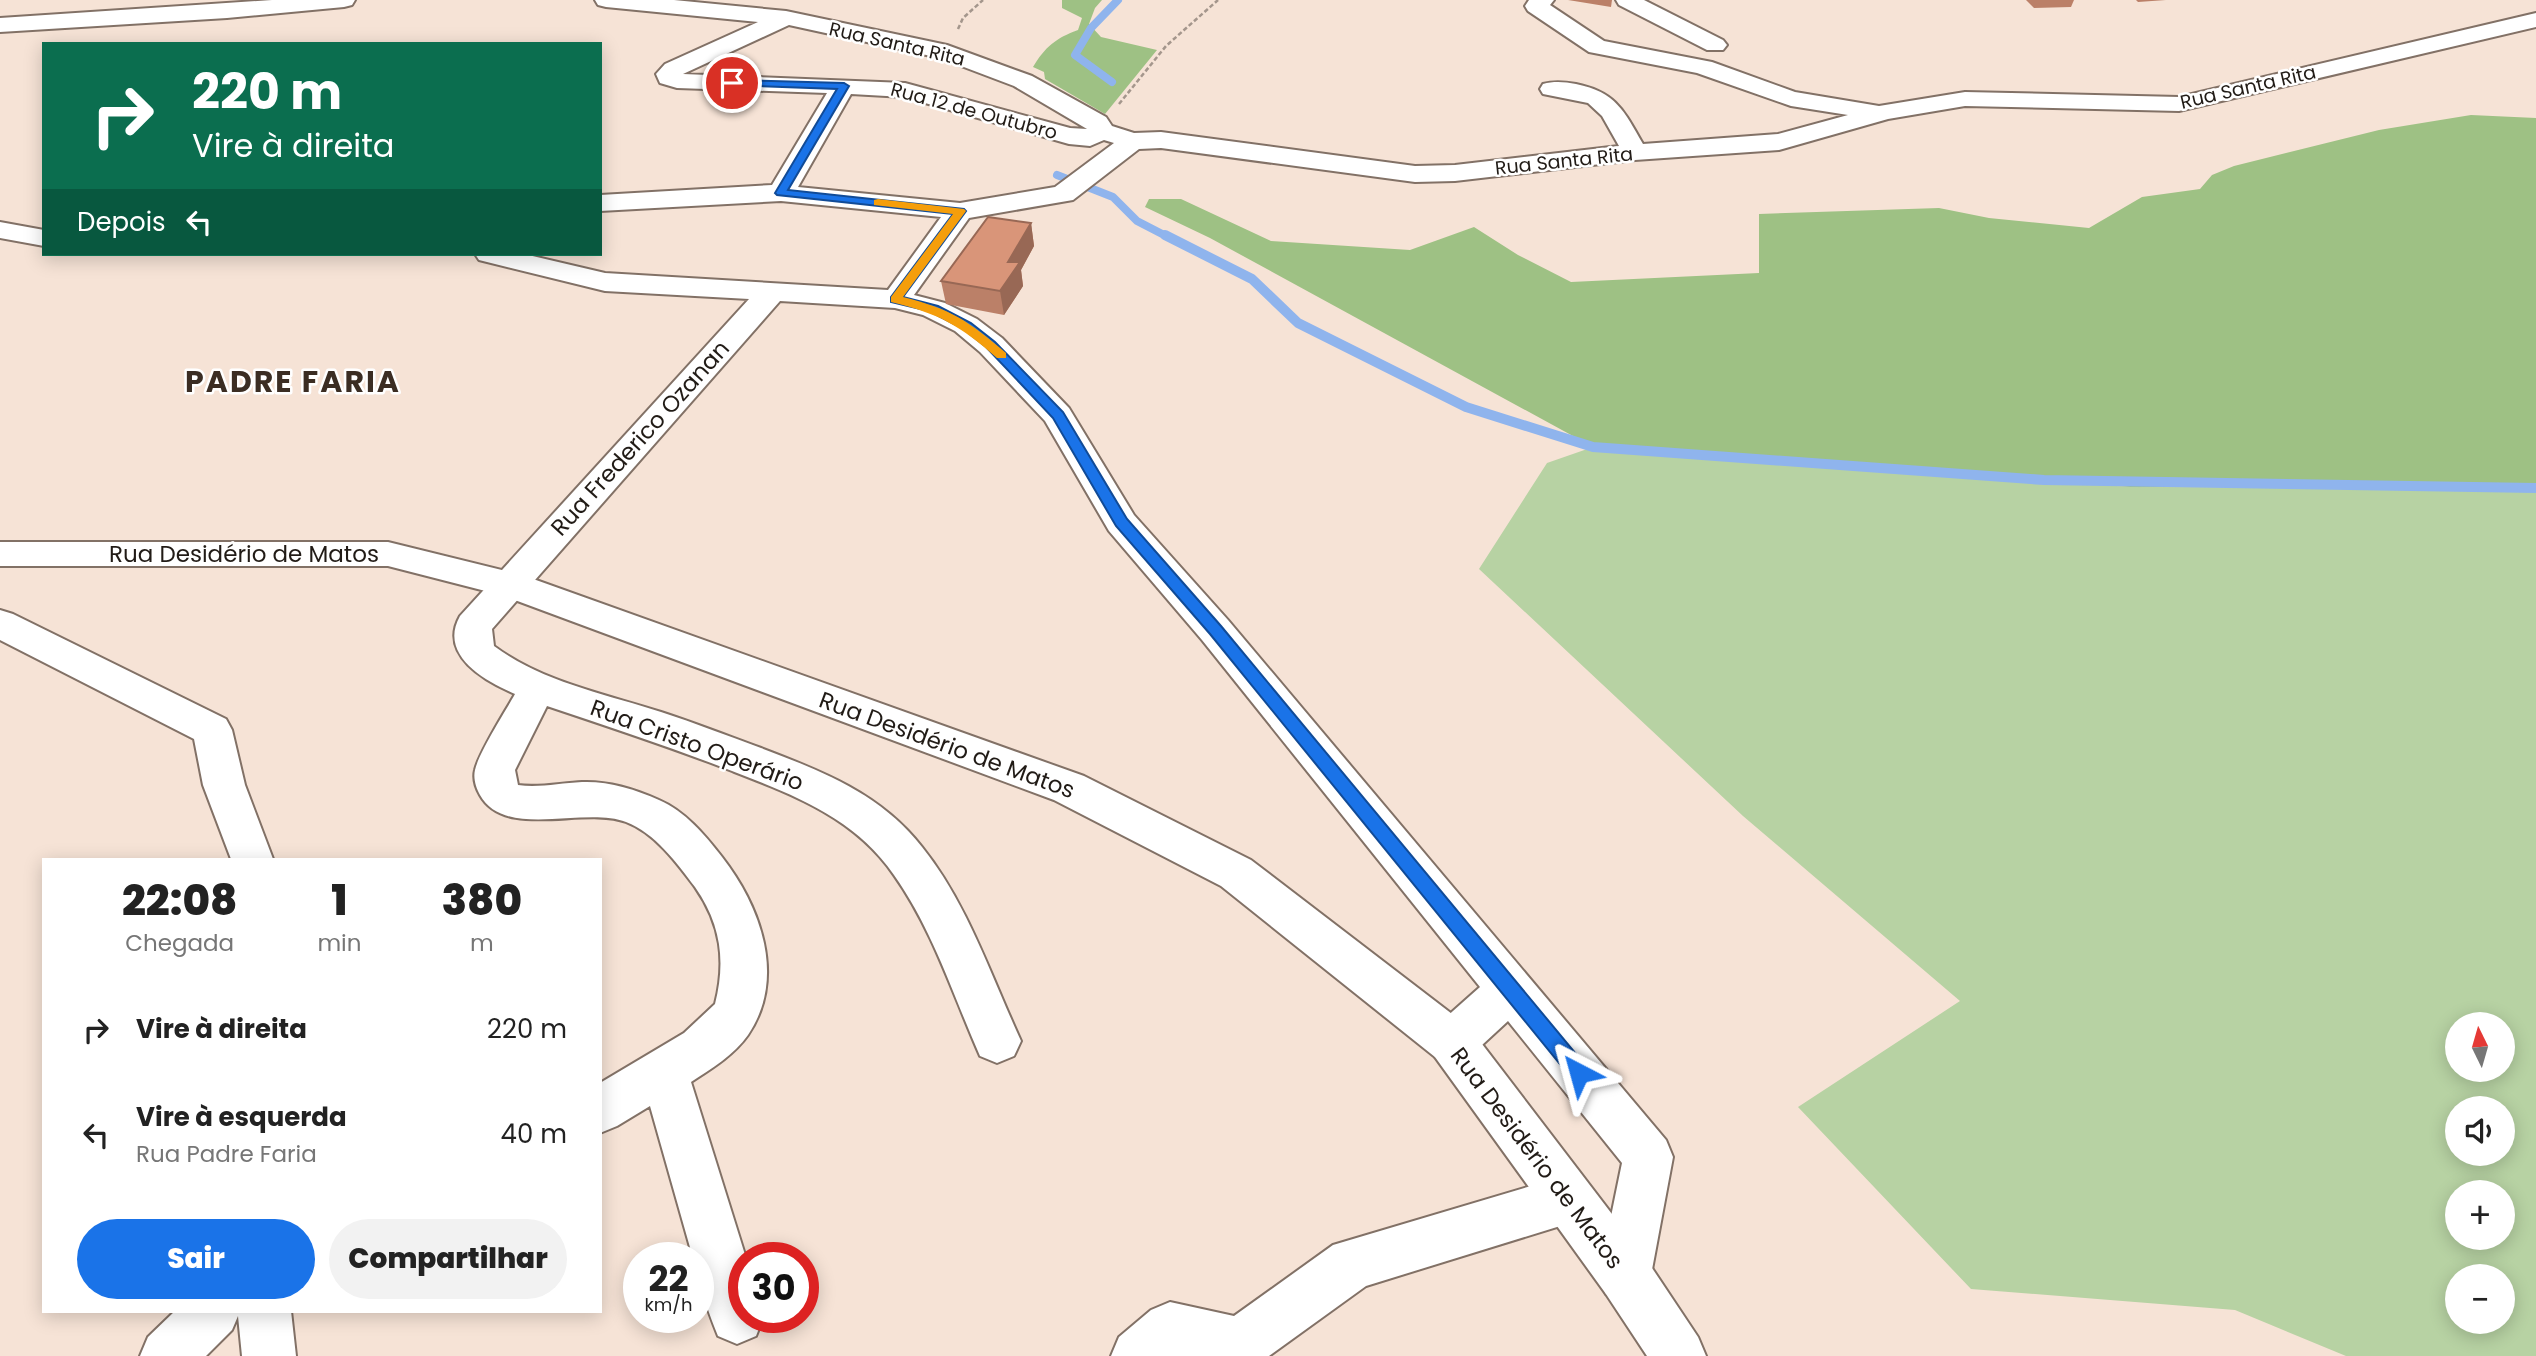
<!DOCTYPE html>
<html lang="pt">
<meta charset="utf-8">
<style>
body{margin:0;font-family:Poppins,sans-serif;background:#f2f2f2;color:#222;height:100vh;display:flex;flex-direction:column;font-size:26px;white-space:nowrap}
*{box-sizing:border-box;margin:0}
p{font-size:23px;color:#767676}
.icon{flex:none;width:38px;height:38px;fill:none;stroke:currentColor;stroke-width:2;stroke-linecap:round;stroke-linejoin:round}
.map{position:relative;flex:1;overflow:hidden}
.sheet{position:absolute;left:42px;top:858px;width:560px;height:455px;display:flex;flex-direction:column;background:#fff;border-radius:0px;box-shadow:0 4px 18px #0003}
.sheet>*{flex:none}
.guide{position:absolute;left:42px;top:42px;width:560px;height:214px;border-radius:0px;box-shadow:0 4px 18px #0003;background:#0b6e4f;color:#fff;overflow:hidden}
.needle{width:46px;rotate:355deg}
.fabs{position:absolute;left:2445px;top:1012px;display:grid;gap:14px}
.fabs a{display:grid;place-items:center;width:70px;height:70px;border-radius:50%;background:#fff;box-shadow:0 4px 18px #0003;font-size:35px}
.speed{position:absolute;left:623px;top:1242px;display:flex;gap:14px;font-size:35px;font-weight:700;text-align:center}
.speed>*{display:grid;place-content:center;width:91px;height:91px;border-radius:50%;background:#fff;box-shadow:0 4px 18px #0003;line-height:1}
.speed small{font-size:18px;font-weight:400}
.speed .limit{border:10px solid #d22;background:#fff;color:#111}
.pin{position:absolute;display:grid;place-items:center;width:60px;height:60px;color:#fff;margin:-30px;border:4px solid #fff;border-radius:50%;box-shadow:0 2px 7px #0007}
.me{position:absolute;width:77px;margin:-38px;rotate:321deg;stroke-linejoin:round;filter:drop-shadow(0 0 5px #0008)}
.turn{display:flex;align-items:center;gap:24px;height:147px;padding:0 35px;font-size:32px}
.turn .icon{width:91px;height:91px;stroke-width:2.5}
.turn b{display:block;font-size:49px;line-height:60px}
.then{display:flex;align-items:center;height:66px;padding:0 35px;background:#0003;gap:14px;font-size:26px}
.eta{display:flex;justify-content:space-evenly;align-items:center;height:119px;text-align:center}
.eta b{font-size:42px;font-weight:800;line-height:49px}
.action{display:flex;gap:14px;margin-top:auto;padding:14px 35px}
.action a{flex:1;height:80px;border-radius:42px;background:#1a73e8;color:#fff;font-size:28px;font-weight:800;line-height:80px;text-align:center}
.action a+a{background:#f2f2f2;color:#222}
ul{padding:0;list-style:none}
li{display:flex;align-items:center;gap:21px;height:105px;padding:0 35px}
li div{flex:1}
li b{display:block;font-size:26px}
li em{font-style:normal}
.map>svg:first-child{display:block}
</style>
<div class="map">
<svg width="2536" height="1356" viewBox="0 0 2536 1356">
<rect width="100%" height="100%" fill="#f6e3d6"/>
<path fill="#b7d2a3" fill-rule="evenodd" d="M1593 447 2130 487 2536 488V1356H2346L2235 1310 1971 1289 1798 1107 1960 1001 1743 816 1479 569 1547 463ZM2457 1024H2502V1069H2457ZM2457 1108H2502V1153H2457ZM2457 1192H2502V1237H2457ZM2457 1276H2502V1321H2457Z"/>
<g fill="#9ec184">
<path d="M1062 0H1102L1095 8 1089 24 1101 37 1157 50 1105 114 1045 79 1044 72 1033 67C1045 47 1056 38 1078 30L1082 18 1062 8Z"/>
<path d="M2471 115 2536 118V488L2130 487 1593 447 1210 238 1145 207 1149 199H1181L1271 241 1410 250 1474 227 1518 255 1571 282 1759 273V214L1939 208 1989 218 2089 228 2142 197 2200 189 2212 175 2234 166 2379 130Z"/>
</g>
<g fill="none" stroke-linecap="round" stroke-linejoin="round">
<g stroke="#8fb4ed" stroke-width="8">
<path d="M1112 82 1075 55 1091 28 1118 0"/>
<path d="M1057 175 1113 197 1137 221 1168 237"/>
</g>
<path stroke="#8fb4ed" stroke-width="10" d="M1165 235 1252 279 1298 323 1466 407 1593 447 2044 480 2536 488"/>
<defs>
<g id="minor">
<path d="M272 0H355L352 5 344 7 227 18 0 32V18Z"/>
<path d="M595 0H674L786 11 947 45 1032 76 1106 117 1112 126 1134 133 1161 132 1415 166 1455 165 1619 146 1602 116 1588 103 1543 94 1540 89 1543 84C1554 81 1565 82 1576 84 1616 92 1624 111 1643 144L1778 134 1848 115 1791 106 1697 73 1589 52 1528 11 1525 6 1529 0H1554L1550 5 1604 41 1712 62 1795 92 1879 106 1965 92 2179 97 2536 13V27L2179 111 1965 106 1888 119 1779 150 1635 160 1455 181 1415 182 1161 148 1139 149 1073 200 969 218 914 295 945 303 977 319 1002 338 1069 408 1134 515 1228 620 1666 1140 1673 1157 1651 1275 1644 1294 1625 1301 1606 1294 1599 1275 1622 1163 1508 1021 1469 1057 1452 1064 1435 1057 1428 1042 1435 1027 1480 987 1202 640 1109 531 1045 421 980 352 955 331 923 315 895 308 780 301 492 629 494 646C542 682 605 694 661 712 695 723 728 736 761 748 822 771 881 794 922 847 967 903 991 976 1021 1041L1014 1056 997 1063 980 1056C953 995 933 930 894 875 855 818 794 795 732 771 671 747 609 727 547 706L515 770 518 785C539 788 560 783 582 782 608 781 635 789 659 800 685 811 705 835 722 857 760 906 787 977 748 1035 734 1055 711 1069 691 1082L746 1258 744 1318H763L756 1336 737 1344 718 1336C708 1311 698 1285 698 1258H693L650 1106 617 1126 600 1133V1083L684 1033 715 1004C726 961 721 924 695 887 677 863 655 833 626 822 584 806 505 840 480 795 476 788 473 778 475 770 479 752 505 712 515 694 485 681 438 655 460 616L749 299 605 291 479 260 475 254H524L605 273 888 290 941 217 781 201 600 211V195L772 185 827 93 677 88 660 83 656 74 665 64 758 22 606 7 598 5ZM789 25 940 58 1014 86 1087 129 1070 128 905 83 683 74ZM851 94 904 97 1069 144 1090 146 1104 140 1114 143 1055 187 960 203 798 187Z"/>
<path d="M1616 0H1644L1723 40 1727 45 1723 50H1707L1619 5Z"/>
<path d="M0 222 44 230V246L0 238Z"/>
<path d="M0 610 13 614 226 719 232 730 245 785 273 859H231L203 785 194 739 0 640Z"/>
<path d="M1568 1175 1586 1182 1593 1200 1586 1218 1366 1286 1269 1356H1111L1119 1337 1151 1310 1170 1302 1234 1316 1333 1245Z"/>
<path d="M175 1311H291L296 1356H242L238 1316 232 1330 206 1356H140L148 1337Z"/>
</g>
<path id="tertiary" d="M0 542H388L522 575 1084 776 1251 860 1469 1027 1644 1256 1698 1337 1706 1356H1647L1606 1294 1435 1057 1221 886 1054 800 501 595 388 566H0Z"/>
</defs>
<use href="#minor" stroke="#827166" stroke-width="4"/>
<use href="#tertiary" stroke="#827166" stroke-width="4"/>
<g stroke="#a4968c" stroke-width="2.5" stroke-dasharray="4.5 2.5" stroke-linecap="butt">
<path d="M958 29 963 18 983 0"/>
<path d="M1119 104 1166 46 1218 0"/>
</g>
<use href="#minor" fill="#fff" fill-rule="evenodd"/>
<use href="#tertiary" fill="#fff" fill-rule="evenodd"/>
</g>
<g fill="#bb8068">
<path d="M1568 0H1612L1611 7Z"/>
<path d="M2026 0H2074L2071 7 2034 8Z"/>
<path d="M2136 0H2166L2138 2Z"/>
<path d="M1031 223 1034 246 1021 270 1023 286 1004 315 946 304 941 281Z"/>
</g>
<path fill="#986855" d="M1031 223 1034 246 1021 270 1023 286 1004 315 1000 291 1008 262Z"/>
<path fill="#d99579" stroke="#986855" stroke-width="2" d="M988 217 1031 223 1008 262H1020L1000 291 941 281Z"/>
<path fill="#1a73e8" stroke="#114b97" stroke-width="2" d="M732 80 844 83 849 86 788 190 964 209 966 211 903 297 938 306 971 323 995 342 1063 412 1127 519 1221 626 1586 1066 1589 1073 1586 1079 1579 1082 1572 1079 1210 634 1116 526 1053 418 986 347 962 328 929 311 891 302V297L953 214 777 195 775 193 837 89 729 85V81Z"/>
<path fill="#f59e0b" d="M878 199 964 209 966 211 903 297C951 309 969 321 1006 353V358H997C959 325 940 314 891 302V297L953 214 874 205V200Z"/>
<g text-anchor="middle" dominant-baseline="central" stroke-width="5" stroke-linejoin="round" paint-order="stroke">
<g font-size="19" fill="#211b16" stroke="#fff">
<text transform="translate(897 44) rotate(13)">Rua Santa Rita</text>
<text transform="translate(2248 87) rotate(-13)">Rua Santa Rita</text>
<text transform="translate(974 111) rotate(15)">Rua 12 de Outubro</text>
<text transform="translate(1564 161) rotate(-6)">Rua Santa Rita</text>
</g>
<g font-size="23" fill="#211b16" stroke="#fff">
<text transform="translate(640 438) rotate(-48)">Rua Frederico Ozanan</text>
<text x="244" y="554">Rua Desidério de Matos</text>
<text transform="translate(697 745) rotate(20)">Rua Cristo Operário</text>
<text transform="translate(947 745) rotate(20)">Rua Desidério de Matos</text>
<text transform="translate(1537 1158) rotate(53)">Rua Desidério de Matos</text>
</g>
<g font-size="30" font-weight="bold" letter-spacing="2" fill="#3b2d23" stroke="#fff">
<text x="293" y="381">PADRE FARIA</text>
</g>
</g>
</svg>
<div class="fabs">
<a><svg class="needle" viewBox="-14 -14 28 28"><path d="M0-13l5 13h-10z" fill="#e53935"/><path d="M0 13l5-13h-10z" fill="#767676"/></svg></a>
<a><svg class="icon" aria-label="sound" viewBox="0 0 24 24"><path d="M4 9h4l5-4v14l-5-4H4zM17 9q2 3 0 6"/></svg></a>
<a>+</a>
<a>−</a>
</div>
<div class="speed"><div>22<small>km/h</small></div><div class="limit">30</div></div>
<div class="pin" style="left:732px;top:83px;background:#d93025"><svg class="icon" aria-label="arrive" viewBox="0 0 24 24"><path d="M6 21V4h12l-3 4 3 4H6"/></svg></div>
<svg class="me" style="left:1579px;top:1073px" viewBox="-20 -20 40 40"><path d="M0-17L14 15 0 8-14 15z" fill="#1a73e8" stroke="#fff" stroke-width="4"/></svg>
<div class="guide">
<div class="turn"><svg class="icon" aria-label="right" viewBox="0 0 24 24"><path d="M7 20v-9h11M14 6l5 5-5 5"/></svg><div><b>220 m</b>Vire à direita</div></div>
<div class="then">Depois<svg class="icon" aria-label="left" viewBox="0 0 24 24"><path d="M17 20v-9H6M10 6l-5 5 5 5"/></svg></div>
</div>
<section class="sheet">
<div class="eta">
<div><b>22:08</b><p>Chegada</p></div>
<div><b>1</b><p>min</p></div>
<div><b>380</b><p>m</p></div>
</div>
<ul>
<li><svg class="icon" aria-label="right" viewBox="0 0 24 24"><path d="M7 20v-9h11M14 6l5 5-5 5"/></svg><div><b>Vire à direita</b></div><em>220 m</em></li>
<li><svg class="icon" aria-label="left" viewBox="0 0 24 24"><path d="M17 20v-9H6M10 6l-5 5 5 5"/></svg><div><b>Vire à esquerda</b><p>Rua Padre Faria</p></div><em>40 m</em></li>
</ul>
<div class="action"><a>Sair</a><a>Compartilhar</a></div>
</section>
</div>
